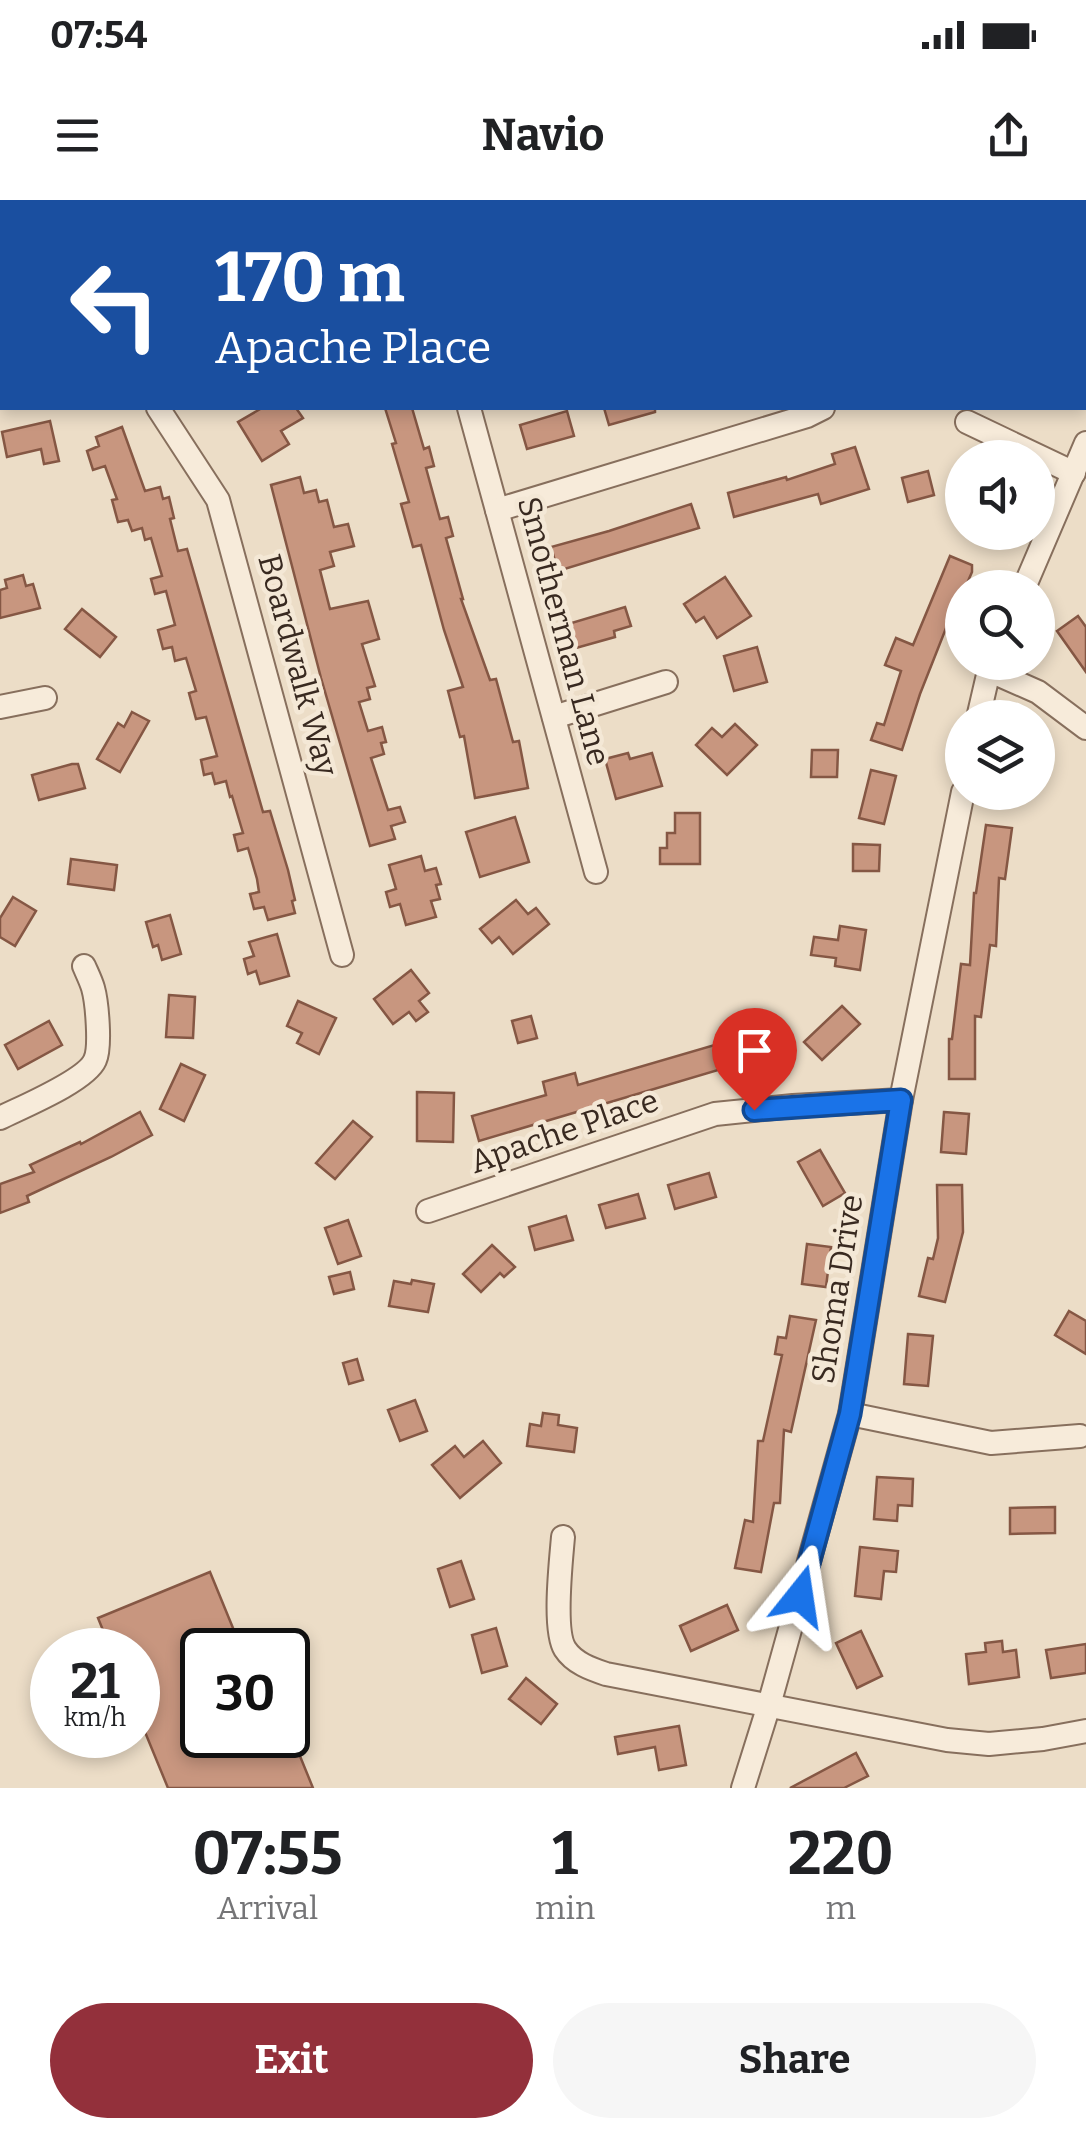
<!DOCTYPE html>
<style>
body{margin:0;font-family:Bitter,serif;background:#f6f6f6;color:#202124;height:100vh;display:flex;flex-direction:column;font-size:38px;white-space:nowrap}
*{box-sizing:border-box;margin:0}
p{font-size:32px;color:#757577}
.icon{flex:none;width:55px;height:55px;fill:none;stroke:currentColor;stroke-width:2;stroke-linecap:round;stroke-linejoin:round}
.map{position:relative;height:1588px;overflow:hidden}
.side{display:flex;flex-direction:column;background:#fff;flex:1}
.side>*{flex:none}
.top-card{position:absolute;left:0px;top:0px;width:1088px;height:210px;box-shadow:0 5px 15px #0003;background:#1a4fa0;color:#fff;overflow:hidden}
.controls{position:absolute;left:945px;top:240px;display:grid;gap:20px}
.controls a{display:grid;place-items:center;width:110px;height:110px;border-radius:50%;background:#fff;box-shadow:0 5px 15px #0003;font-size:50px}
.speed{position:absolute;left:30px;top:1428px;display:flex;gap:20px;font-size:50px;font-weight:700;text-align:center}
.speed>*{display:grid;place-content:center;width:130px;height:130px;border-radius:50%;background:#fff;box-shadow:0 5px 15px #0003;line-height:1}
.speed small{font-size:25px;font-weight:400}
.speed .limit{border:5px solid #111;border-radius:15px;background:#fff;color:#111}
.pin{position:absolute;display:grid;place-items:center;width:85px;height:85px;color:#fff;margin:-102px -42px;border-radius:50% 50% 50% 0;rotate:-45deg;box-shadow:0 0 10px #0007}
.pin .icon{rotate:45deg}
.me{position:absolute;width:110px;margin:-55px;rotate:15deg;stroke-linejoin:round;filter:drop-shadow(0 0 8px #0008)}
.turn{display:flex;align-items:center;gap:35px;height:210px;padding:0 50px;font-size:45px}
.turn .icon{width:130px;height:130px;stroke-width:2.5}
.turn b{display:block;font-size:70px;line-height:85px}
.eta{display:flex;justify-content:space-evenly;align-items:center;height:170px;text-align:center}
.eta b{font-size:60px;font-weight:700;line-height:70px}
.button{display:flex;gap:20px;margin-top:auto;padding:20px 50px}
.button a{flex:1;height:115px;border-radius:60px;background:#93303b;color:#fff;font-size:40px;font-weight:700;line-height:115px;text-align:center}
.button a+a{background:#f6f6f6;color:#202124}
.status{display:flex;justify-content:space-between;align-items:center;height:70px;padding:0 50px;background:#fff;direction:ltr}
.status svg{height:28px;fill:currentColor}
header{display:flex;justify-content:space-between;align-items:center;height:130px;padding:0 50px;background:#fff;font-size:45px;font-weight:700}
.map>svg:first-child{display:block}
</style>
<div class="status"><b>07:54</b><svg viewBox="0 0 49 12"><path d="M0 12V9h3v3zM5 12V6h3v6zM10 12V3h3v9zM15 12V0h3v12zM26 1h20v11H26zM47 4h2v5h-2z"/></svg></div>
<header><svg class="icon" aria-label="menu" viewBox="0 0 24 24"><path d="M4 6h16M4 12h16M4 18h16"/></svg>Navio<svg class="icon" aria-label="share" viewBox="0 0 24 24"><path d="M12 15V3M7 8l5-5 5 5M5 13v7h14v-7"/></svg></header>
<div class="map">
<svg width="1086" height="1588" viewBox="0 0 1086 1588">
<rect width="100%" height="100%" fill="#ecddc7"/>
<g fill="#c8967f" stroke="#855744" stroke-width="2.5">
<path d="M262 208H296L303 218 281 231 289 244 262 261 238 222Z"/>
<path d="M385 208H412L424 249 429 247 434 266 426 268 440 319 448 317 453 336 446 338 463 399H461L490 480 496 479 513 542 519 541 528 588 475 598 464 536 460 537 448 491 463 487 444 430 421 345 413 347 401 304 409 302 392 244 396 243Z"/>
<path d="M604 208H655V212L609 225Z"/>
<path d="M567 211 574 236 527 249 520 225Z"/>
<path d="M50 221 59 261 44 264 41 249 7 257 2 232Z"/>
<path d="M122 227 145 291 160 287 163 299 169 297 174 318 170 319 178 351 187 349 263 612 270 611 288 670 295 700 292 701 295 713 268 720 264 707 254 709 250 694 259 692 257 679 248 648 238 651 234 635 243 633 232 596 230 597 226 581 215 584 212 573 204 575 201 560 217 556 206 517 196 519 189 493 196 491 186 458 175 461 172 447 163 449 158 430 175 425 166 391 155 394 151 379 162 376 151 338 145 340 142 328 132 331 128 320 118 322 112 300 117 299 105 266 93 270 87 251 99 246 96 237Z"/>
<path d="M855 247 869 289 821 304 818 294 734 317 728 293 786 277 787 280 835 264 832 254Z"/>
<path d="M928 271 934 295 908 302 902 278Z"/>
<path d="M300 277 304 293 316 290 319 302 327 300 334 327 348 324 354 346 330 352 334 366 320 370 330 409 368 401 379 439 362 444 375 486 367 488 370 499 359 502 368 531 382 527 386 542 381 543 384 554 371 558 388 610 400 607 405 622 391 626 395 639 370 646 321 478 271 285Z"/>
<path d="M691 304 699 328 558 371 551 347 609 331Z"/>
<path d="M950 356 972 365V372L965 388H962V393L954 414 952 413 920 494 902 550 871 540 877 523 884 525 901 471 885 465 896 438 913 445Z"/>
<path d="M23 375 26 386 33 384 40 408 0 418V390L7 388 5 380Z"/>
<path d="M725 377 751 416 717 438 704 417 696 422 684 404Z"/>
<path d="M625 407 631 426 614 431 615 437 576 448 568 424Z"/>
<path d="M82 409 116 437 100 457 65 429Z"/>
<path d="M1078 416 1086 427V472L1057 431Z"/>
<path d="M757 447 767 482 734 491 724 456Z"/>
<path d="M132 512 149 521 120 572 97 559 118 523 124 527Z"/>
<path d="M735 524 757 545 727 575 696 545 712 528 722 537Z"/>
<path d="M812 550H838L837 577H811Z"/>
<path d="M628 553 630 559 652 553 662 586 616 599 605 559Z"/>
<path d="M72 564H78L85 588 39 600 32 575Z"/>
<path d="M871 570 896 576 884 624 859 618Z"/>
<path d="M675 613H700V664H660V648H667V633H675Z"/>
<path d="M515 617 529 662 480 677 466 632Z"/>
<path d="M986 625 1012 628 1005 679 999 678 996 746 990 745 981 817 975 816V879H949V839H952L961 764 970 765 974 693H976Z"/>
<path d="M853 644 880 645 879 671H853Z"/>
<path d="M421 656 425 671 436 668 441 684 436 685 440 699 431 701 436 717 406 725 400 704 390 707 386 692 396 689 389 665Z"/>
<path d="M71 659 117 665 114 690 68 684Z"/>
<path d="M13 697 36 711 15 746 0 737V718Z"/>
<path d="M516 700 528 714 536 708 549 724 513 754 499 737 492 743 480 729Z"/>
<path d="M170 715 181 754 162 760 158 745 153 747 146 722Z"/>
<path d="M840 726 866 730 860 770 835 766 836 758 811 755 814 737 838 740Z"/>
<path d="M277 734 289 776 260 784 256 771 248 774 244 759 254 756 249 742Z"/>
<path d="M411 770 429 793 419 801 428 812 416 821 409 812 393 824 374 799Z"/>
<path d="M169 795 195 797 193 838 166 837Z"/>
<path d="M298 801 336 818 319 854 297 843 302 833 287 826Z"/>
<path d="M842 806 860 824 822 860 804 842Z"/>
<path d="M531 816 537 838 518 843 512 821Z"/>
<path d="M49 821 62 845 18 869 5 845Z"/>
<path d="M718 844 725 868 479 941 472 916 546 895 543 882 575 873 578 885Z"/>
<path d="M181 864 205 875 184 921 160 909Z"/>
<path d="M417 892 454 893 453 942 417 941Z"/>
<path d="M140 912 152 935 111 957 27 996 29 1002 0 1013V984L34 972 30 965 80 942 81 944Z"/>
<path d="M944 912 969 914 966 954 941 952Z"/>
<path d="M353 921 372 937 335 979 316 963Z"/>
<path d="M820 950 845 993 823 1006 798 962Z"/>
<path d="M709 973 716 997 675 1009 668 985Z"/>
<path d="M937 985H962L963 1032 945 1102 919 1096 928 1058 933 1059 938 1038Z"/>
<path d="M638 994 645 1018 606 1028 599 1005Z"/>
<path d="M566 1016 573 1040 535 1050 529 1027Z"/>
<path d="M348 1020 361 1056 338 1064 325 1028Z"/>
<path d="M807 1044 831 1047 826 1087 802 1084Z"/>
<path d="M492 1045 515 1067 504 1077 500 1073 481 1092 463 1074Z"/>
<path d="M350 1072 354 1089 334 1094 329 1077Z"/>
<path d="M412 1080 434 1084 428 1112 389 1106 394 1081 411 1084Z"/>
<path d="M1069 1111 1086 1121V1154L1055 1135Z"/>
<path d="M790 1116 816 1120 791 1232 784 1230 780 1303H774L761 1372 735 1368 745 1320 753 1322 758 1241H763L782 1155 775 1154 778 1137 786 1138Z"/>
<path d="M908 1134 933 1136 928 1186 904 1184Z"/>
<path d="M357 1159 363 1180 349 1184 343 1163Z"/>
<path d="M415 1200 427 1231 400 1241 388 1210Z"/>
<path d="M543 1213 559 1215 558 1225 577 1228 574 1252 527 1246 530 1224 541 1226Z"/>
<path d="M483 1241 501 1263 460 1298 432 1265 455 1246 464 1257Z"/>
<path d="M877 1277 913 1279 912 1306 898 1305 897 1321 874 1319Z"/>
<path d="M1055 1307V1333L1010 1334V1308Z"/>
<path d="M860 1347 898 1351 896 1372 884 1371 881 1399 855 1396Z"/>
<path d="M461 1361 474 1399 450 1407 438 1369Z"/>
<path d="M210 1372 242 1450H202V1535H264L268 1543 291 1534 313 1588H168L138 1515V1450H111L98 1418Z"/>
<path d="M727 1405 738 1430 691 1451 680 1426Z"/>
<path d="M496 1428 507 1466 482 1473 472 1435Z"/>
<path d="M861 1431 882 1476 857 1488 836 1443Z"/>
<path d="M1002 1441 1003 1452 1016 1450 1019 1477 969 1484 966 1454 986 1452 985 1443Z"/>
<path d="M1086 1444V1473L1051 1478 1046 1450Z"/>
<path d="M526 1478 557 1504 541 1524 509 1499Z"/>
<path d="M679 1526 686 1565 659 1570 655 1547 618 1554 615 1537Z"/>
<path d="M856 1553 868 1576 844 1588H790Z"/>
</g>
<g fill="none" stroke-linecap="round" stroke-linejoin="round">
<defs>
<g id="minor">
<path d="M399 2 405 0"/>
<path d="M0 157H2"/>
<path d="M158 208 218 300 342 755"/>
<path d="M469 208 596 672"/>
<path d="M967 222 1074 273"/>
<path d="M497 310 807 216 823 208"/>
<path d="M1024 388 1086 243"/>
<path d="M988 470 1038 492 1086 528"/>
<path d="M0 507 45 498"/>
<path d="M554 517 666 482"/>
<path d="M978 518 991 462"/>
<path d="M0 918C22 907 86 881 95 860 101 847 97 802 93 788 91 781 87 773 84 766"/>
<path d="M428 1011 715 914 793 906 901 900"/>
<path d="M850 1214 991 1243 1080 1236"/>
<path d="M563 1337C561 1361 553 1430 565 1449 574 1463 591 1469 606 1474L947 1540 989 1544 1043 1539 1086 1531"/>
<path d="M743 1588 769 1505 850 1214 901 900 963 592"/>
</g>
</defs>
<use href="#minor" stroke="#876f5d" stroke-width="26"/>
<use href="#minor" stroke="#f7ebda" stroke-width="22"/>
</g>
<g fill="none" stroke-linecap="round" stroke-linejoin="round">
<defs>
<path id="route" d="M754 910 901 900 850 1214 800 1396"/>
</defs>
<use href="#route" stroke="#114b97" stroke-width="25"/>
<use href="#route" stroke="#1a73e8" stroke-width="18"/>
</g>
<g text-anchor="middle" dominant-baseline="central" stroke-width="9" stroke-linejoin="round" paint-order="stroke">
<g font-size="32" fill="#382920" stroke="#f4e8d6">
<text transform="translate(564 431) rotate(75)">Smotherman Lane</text>
<text transform="translate(298 465) rotate(75)">Boardwalk Way</text>
<text transform="translate(564 931) rotate(-19)">Apache Place</text>
<text transform="translate(837 1089) rotate(-81)">Shoma Drive</text>
</g>
</g>
</svg>
<div class="controls">
<a><svg class="icon" aria-label="sound" viewBox="0 0 24 24"><path d="M4 9h4l5-4v14l-5-4H4zM17 9q2 3 0 6"/></svg></a>
<a><svg class="icon" aria-label="search" viewBox="0 0 24 24"><circle cx="10" cy="10" r="6"/><path d="M15 15l6 6"/></svg></a>
<a><svg class="icon" aria-label="layers" viewBox="0 0 24 24"><path d="M12 4l9 5-9 5-9-5zM3 14l9 5 9-5"/></svg></a>
</div>
<div class="speed"><div>21<small>km/h</small></div><div class="limit">30</div></div>
<div class="pin" style="left:754px;top:910px;background:#d93025"><svg class="icon" aria-label="arrive" viewBox="0 0 24 24"><path d="M6 21V4h12l-3 4 3 4H6"/></svg></div>
<svg class="me" style="left:800px;top:1396px" viewBox="-20 -20 40 40"><path d="M0-17L14 15 0 8-14 15z" fill="#1a73e8" stroke="#fff" stroke-width="4"/></svg>
<div class="top-card">
<div class="turn"><svg class="icon" aria-label="left" viewBox="0 0 24 24"><path d="M17 20v-9H6M10 6l-5 5 5 5"/></svg><div><b>170 m</b>Apache Place</div></div>
</div>
</div>
<section class="side">
<div class="eta">
<div><b>07:55</b><p>Arrival</p></div>
<div><b>1</b><p>min</p></div>
<div><b>220</b><p>m</p></div>
</div>
<div class="button"><a>Exit</a><a>Share</a></div>
</section>
